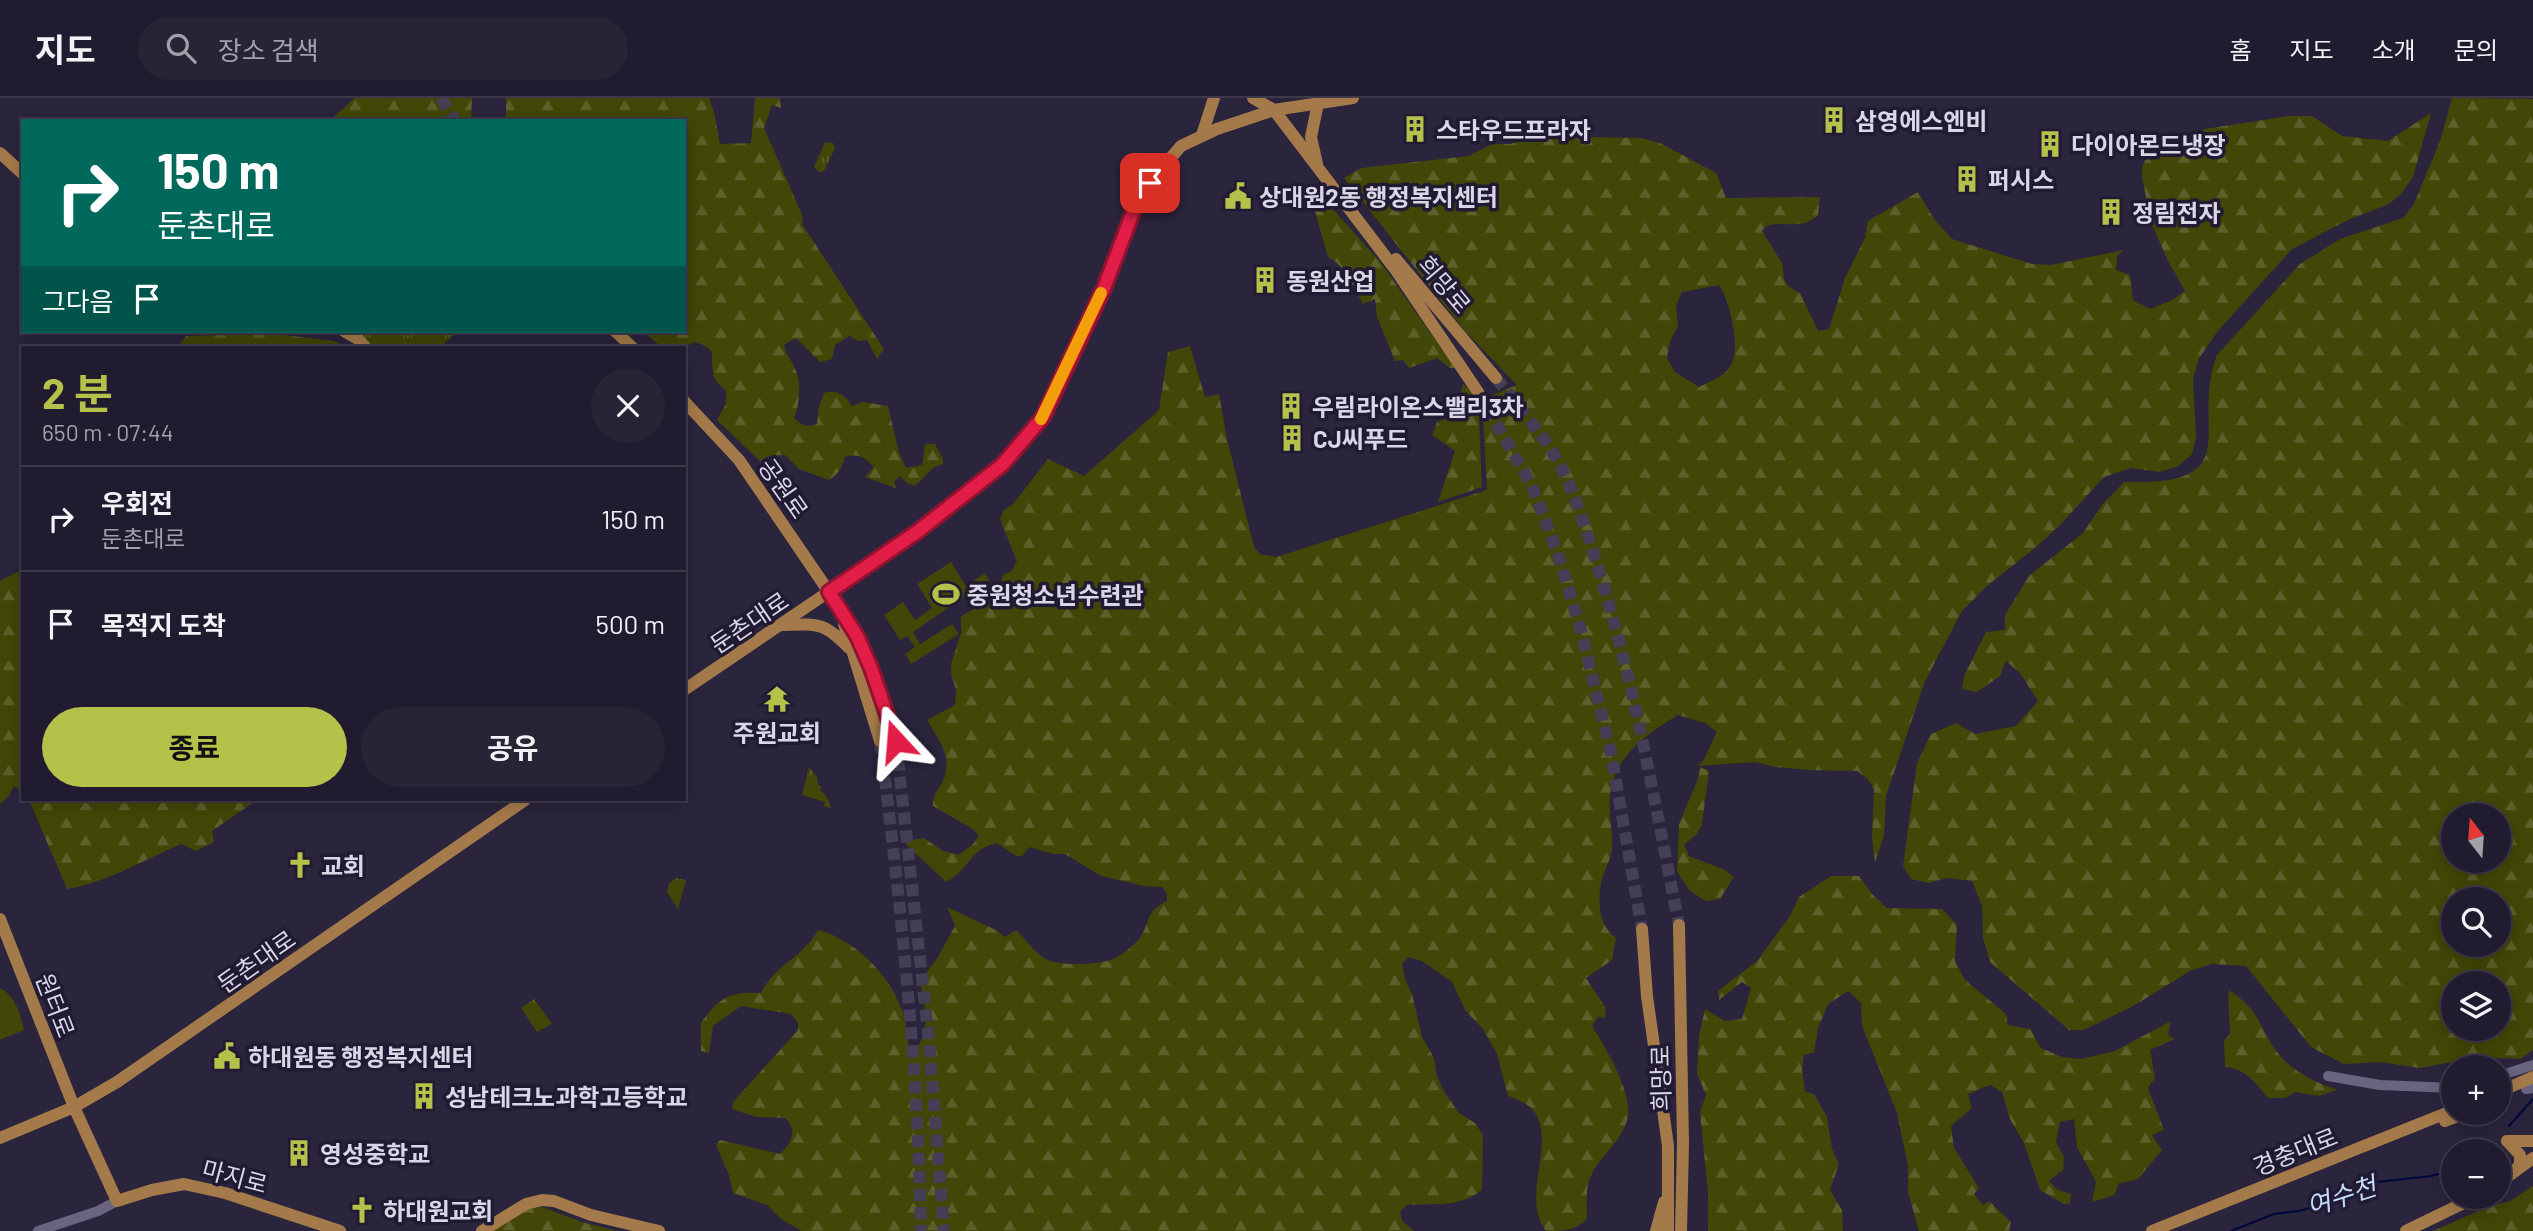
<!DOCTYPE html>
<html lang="ko">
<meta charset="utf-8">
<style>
body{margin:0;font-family:Barlow,"Noto Sans KR",sans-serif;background:#282436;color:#f1f3f6;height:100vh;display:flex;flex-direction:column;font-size:26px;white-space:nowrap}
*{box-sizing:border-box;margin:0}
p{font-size:23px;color:#a2a1aa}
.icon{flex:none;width:38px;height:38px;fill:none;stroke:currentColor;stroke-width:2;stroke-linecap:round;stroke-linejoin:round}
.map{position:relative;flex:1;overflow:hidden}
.details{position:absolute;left:21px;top:248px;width:665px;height:455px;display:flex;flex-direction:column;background:#201b2e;border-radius:0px;box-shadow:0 4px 18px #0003,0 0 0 2px #3d394a}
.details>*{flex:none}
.guide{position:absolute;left:21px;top:21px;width:665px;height:214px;border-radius:0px;box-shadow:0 4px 18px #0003,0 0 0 2px #3d394a;background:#00695c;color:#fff;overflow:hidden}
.needle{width:46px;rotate:343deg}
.tools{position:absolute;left:2441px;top:705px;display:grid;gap:14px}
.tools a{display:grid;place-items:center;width:70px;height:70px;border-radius:50%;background:#201b2e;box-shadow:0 4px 18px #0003,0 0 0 2px #3d394a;font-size:35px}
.pin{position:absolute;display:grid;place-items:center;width:60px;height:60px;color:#fff;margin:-30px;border-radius:14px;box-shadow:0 4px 10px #0006}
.me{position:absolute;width:77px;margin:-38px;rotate:341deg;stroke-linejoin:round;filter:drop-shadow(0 0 5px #0008)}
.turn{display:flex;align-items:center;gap:24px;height:147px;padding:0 21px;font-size:32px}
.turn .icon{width:91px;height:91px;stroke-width:2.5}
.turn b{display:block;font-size:49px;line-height:60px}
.then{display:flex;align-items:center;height:66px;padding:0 21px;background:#0003;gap:14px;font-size:26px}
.round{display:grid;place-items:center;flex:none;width:74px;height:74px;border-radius:37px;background:#282436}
.summary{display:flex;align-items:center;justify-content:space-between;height:119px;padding:0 21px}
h1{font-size:42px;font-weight:700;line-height:52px;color:#b4c24a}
.cta{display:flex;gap:14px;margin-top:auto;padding:14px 21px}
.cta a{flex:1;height:80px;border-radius:42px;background:#b4c24a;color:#111;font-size:28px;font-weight:700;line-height:80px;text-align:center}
.cta a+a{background:#282436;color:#f1f3f6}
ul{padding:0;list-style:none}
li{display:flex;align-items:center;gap:21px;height:105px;padding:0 21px;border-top:2px solid #3d394a}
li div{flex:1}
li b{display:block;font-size:26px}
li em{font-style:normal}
header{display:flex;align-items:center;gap:42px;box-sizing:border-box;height:98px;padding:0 35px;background:#201b2e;border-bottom:2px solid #3d394a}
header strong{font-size:33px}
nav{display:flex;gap:38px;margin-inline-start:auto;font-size:24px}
.search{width:490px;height:63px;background:#282436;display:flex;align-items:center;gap:18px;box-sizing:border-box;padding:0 24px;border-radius:38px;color:#a2a1aa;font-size:26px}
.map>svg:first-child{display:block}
</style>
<header>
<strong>지도</strong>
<div class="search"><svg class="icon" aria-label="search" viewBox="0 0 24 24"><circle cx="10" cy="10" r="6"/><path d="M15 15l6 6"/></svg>장소 검색</div>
<nav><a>홈</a><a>지도</a><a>소개</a><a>문의</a></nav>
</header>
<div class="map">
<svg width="2533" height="1133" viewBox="0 0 2533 1133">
<defs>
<pattern id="forest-firs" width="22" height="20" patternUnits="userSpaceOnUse" patternTransform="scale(1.75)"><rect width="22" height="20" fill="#424606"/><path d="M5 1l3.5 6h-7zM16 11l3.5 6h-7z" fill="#5d602a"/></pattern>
<pattern id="park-tufts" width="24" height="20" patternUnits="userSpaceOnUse" patternTransform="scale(1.75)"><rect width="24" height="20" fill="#424606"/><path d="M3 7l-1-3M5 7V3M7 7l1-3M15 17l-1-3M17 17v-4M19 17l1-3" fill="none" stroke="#5d602a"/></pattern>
</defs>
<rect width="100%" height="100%" fill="#2a243d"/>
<g fill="url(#forest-firs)" fill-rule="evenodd">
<path d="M355 0H472L471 23H329Z"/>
<path d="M506 0H709L714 14 720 46 751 45 755 0H780L781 10 772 7 764 30 803 119 802 126 884 251 877 261 867 242 859 243 849 238 835 247 832 261 820 264 796 240 784 247C786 257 790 260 794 268 802 284 800 305 794 320 802 327 806 330 817 326L819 308 824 295C837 291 845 297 852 308L863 304 888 308 899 355 906 370 922 367 925 346H935L943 361V366L933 370 915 388 907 385 900 378 894 384 896 390 865 379 874 369C865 359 858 355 845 359 842 369 839 376 829 382L799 371 785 357 767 358 763 366 717 322 726 306V293C721 288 713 282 713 274 711 256 717 250 694 244L682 250H663L642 233H684V23H506Z"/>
<path d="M2452 0 2533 1V952L2520 961 2479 959 2420 970 2380 964 2344 966 2311 949 2246 868 2212 866 2190 873 2135 907 2084 932H2069L1990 864 1983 840 1982 808 1972 783 1947 780 1928 785 1911 781 1903 768 1917 665 1931 636 1956 625 1975 636 2016 628 2038 603 2020 575 2006 563 2000 578 1977 594 1962 591 1964 578 1986 534 2005 532V517L2029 478 2083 435 2102 407 2124 384C2251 388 2189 330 2217 257L2300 166 2340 141 2403 120 2414 106 2440 43ZM2454 718H2499V763H2454ZM2454 802H2499V847H2454ZM2454 886H2499V931H2454Z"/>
<path d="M2431 15 2413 79 2401 96 2389 106 2348 122 2292 151 2217 234 2198 262 2193 282 2196 339 2192 356 2177 369 2159 374 2131 370 2104 379 2059 428 2035 450 1987 488 1962 513 1925 583 1902 651 1886 698 1884 738 1875 764 1872 741 1874 691 1868 681 1857 673 1809 672 1775 669 1755 664 1697 668 1703 663 1717 634 1705 625 1678 617C1652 633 1625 650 1614 680 1605 704 1613 726 1612 750 1611 763 1603 774 1601 786 1597 804 1600 830 1616 840L1612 862 1586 880 1606 910 1605 920 1598 919 1592 928C1605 948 1632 994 1628 1018 1624 1042 1600 1057 1591 1078 1585 1091 1587 1107 1587 1121 1575 1133 1563 1133 1546 1133 1519 1097 1559 1043 1532 1011 1526 1005 1516 1001 1508 998L1497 956 1483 931 1465 912 1452 884 1422 863 1408 859 1402 866 1405 881 1412 896 1422 939 1434 960 1437 979 1445 995 1459 1015 1475 1025 1483 1037 1482 1092C1460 1110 1434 1105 1407 1107L1400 1114 1402 1123 1414 1133H802L781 1121 767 1107 733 1095 729 1077 716 1047 720 1042 780 1056C792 1045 798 1032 785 1020L756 1019 732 1011 733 1004 798 932V925L791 916 741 908 713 928 709 955 701 953V925C719 899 731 893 761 895 774 867 803 860 818 832 854 841 890 877 902 912 908 927 907 944 910 959 932 934 926 914 920 883L938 859 955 828 947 809 996 832 1005 839 1016 832C1026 841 1036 857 1048 862 1062 868 1098 867 1113 861 1122 857 1133 848 1139 841 1151 825 1144 814 1167 803V796L1162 789 1144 788 1101 778 1065 756H1053L1029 749 1022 758H1016L997 745C969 751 972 770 946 784L906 746 907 743 924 740 943 753 959 757 973 746 979 738 974 732 933 708C932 697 938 693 943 683 953 659 939 642 927 622L955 607 956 592 951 575V566L961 535V518L971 513 1002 486V478L1011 473 1017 464 1000 421 1004 412 1013 406 1048 361 1084 378 1159 312 1168 254 1190 248 1205 299 1219 296 1227 341 1254 449 1260 456 1276 459 1487 392 1483 319 1473 305 1517 287 1465 233 1344 80 1361 70 1468 58 1493 46H1510L1541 38 1641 40 1660 45 1716 75 1726 100 1820 99 1818 117C1801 133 1786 122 1766 128L1762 133 1782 165 1784 181 1788 188 1800 195 1818 233 1829 231 1845 180 1865 140 1868 123 1918 94 1934 121 1952 141 2032 166 2050 167 2124 152 2117 158 2116 172 2130 177 2133 202 2150 211 2172 202 2185 193 2167 161 2151 124 2142 79V69L2148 57 2205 31 2289 18H2312L2342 38 2388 43ZM1719 187C1730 202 1741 251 1731 267 1725 278 1709 284 1699 289L1675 274 1667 260 1670 243 1678 228 1676 207 1682 194Z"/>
<path d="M1317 101H1324L1381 165 1455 270H1450L1437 260 1409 270 1403 262 1395 263 1377 219 1375 201 1363 206C1354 190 1345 167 1328 159L1314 110Z"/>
<path d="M275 236 334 243 349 250H177L186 238Z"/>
<path d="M1463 286 1477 300 1470 303 1479 319 1482 389 1438 404 1455 353 1432 337 1437 324 1454 317Z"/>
<path d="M23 471V695L14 688 9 698 0 706V483Z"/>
<path d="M1700 669 1709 673 1702 726 1697 736 1684 747 1689 758 1725 772 1734 779 1720 801 1706 803 1690 793 1677 774 1679 726 1698 681Z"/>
<path d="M29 702H257L212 733 214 744 196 753 181 746C146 761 103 786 67 791Z"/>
<path d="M1831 778H1859L1872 796 1887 810 1942 811 1957 827 1955 864 1965 882 2006 916 2008 927 2030 931 2041 950 2062 959 2081 961 2115 953 2171 923 2168 937 2175 941 2150 952 2155 980 2148 990 2164 1032 2152 1037 2162 1052 2138 1081 2118 1086 2115 1097 2092 1104 2096 1084 2077 1049 2074 1021 2060 1024 2056 1044 2064 1059 2063 1072 2049 1083 2058 1092 2071 1096 2070 1105 2064 1106 2040 1092 2024 1045 2010 1021 2002 994 1990 987 1968 996 1972 1010 1951 1028 1954 1050 1979 1090 1974 1096 1983 1107 1989 1103 2011 1124 2009 1133H1919L1908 1094V1068L1897 1015 1862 928 1861 905 1848 893 1828 906 1818 930 1814 954 1804 957 1802 971 1805 994 1814 996 1827 1019 1832 1051 1839 1066 1830 1092 1842 1112 1843 1133H1708V1095L1700 1014 1706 997 1697 976 1699 938 1705 911 1725 923 1742 921 1751 890 1742 884 1719 902 1718 893 1757 863 1790 818 1799 799Z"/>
<path d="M2228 892C2262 911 2259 934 2281 959 2297 976 2316 984 2337 992L2319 998 2295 994 2285 1000H2268C2255 984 2246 971 2225 969L2224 943 2230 935Z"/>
<path d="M2533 1088V1133H2433L2490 1108 2510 1103Z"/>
<path d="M542 1109 582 1124 618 1133H490L528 1111Z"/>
</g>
<g fill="url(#park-tufts)">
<path d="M825 44 833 45 835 50 824 73 819 74 814 69Z"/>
<path d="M358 233H464L452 238 440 250H372Z"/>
<path d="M809 669 817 679 818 687 821 688 820 693C826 695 830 704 831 711L824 708 825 704 802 697Z"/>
<path d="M676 780 686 782 678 811 667 794 669 785Z"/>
<path d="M534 901 552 926 537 934 521 910Z"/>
</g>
<g fill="#424606">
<path d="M951 464 966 488 985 475 989 482 913 534 920 546 952 526 959 536 911 566 905 556 915 549 907 538 900 542 884 517 903 504 915 522 932 510 917 486Z"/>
<path d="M0 890C16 899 20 915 24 932L0 942Z"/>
</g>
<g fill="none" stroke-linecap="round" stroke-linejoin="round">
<g stroke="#00083c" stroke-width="2">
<path d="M2509 1028 2533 1001"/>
<path d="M2486 1054 2487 1053"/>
<path d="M2231 1133 2274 1116 2299 1113 2320 1107 2368 1085 2431 1078 2454 1072"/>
</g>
<g stroke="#443f56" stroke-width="12" stroke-dasharray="12 6" stroke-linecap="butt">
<path d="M441 0 455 23"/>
<path d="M1496 280C1518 308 1549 343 1564 375 1578 405 1588 438 1598 470 1635 586 1655 707 1679 827"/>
<path d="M1478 294 1531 386 1557 453 1580 529 1611 655 1642 831"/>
<path d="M880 643C901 806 918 969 921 1133"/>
<path d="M896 643 929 943 944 1133"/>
</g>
<g stroke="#6a6481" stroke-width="10">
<path d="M2328 978 2380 987 2454 990"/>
<path d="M2499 978 2533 967"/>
<path d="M2526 991 2533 990"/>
<path d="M38 1133 98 1113 117 1103"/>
</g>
<g stroke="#a57a4a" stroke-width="12">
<path d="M1253 0 1274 12 1395 171 1478 294"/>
<path d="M1202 37 1214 0"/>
<path d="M0 55 23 76"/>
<path d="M1317 66 1311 39 1318 5"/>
<path d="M1396 161 1496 280"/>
<path d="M344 233 358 241 366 250"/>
<path d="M615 233 633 250"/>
<path d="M684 303 739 362 829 494 857 539 871 571 896 643"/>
<path d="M844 526 880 643"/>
<path d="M781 527C817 526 823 523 849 550"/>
<path d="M684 592 917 434 1002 367 1043 319 1104 190 1140 96 1181 48 1217 31 1274 12 1353 0"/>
<path d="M0 821 74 1009 117 1103 152 1092 184 1086 225 1095 340 1133"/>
<path d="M1679 827 1683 1045 1681 1133"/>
<path d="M1642 831 1647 898 1668 1048V1133"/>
<path d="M2499 994 2533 979"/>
<path d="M2445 1023 2466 1015"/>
<path d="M0 1040 74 1009 117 984 525 702"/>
<path d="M2507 1043 2520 1057V1067L2516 1071"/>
<path d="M2507 1043H2533"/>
<path d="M2499 1085 2533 1060"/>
<path d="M482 1133 526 1106 542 1102 554 1103 591 1117 659 1133"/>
<path d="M1656 1133 1664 1104"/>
<path d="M2152 1133 2454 1012"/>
<path d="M2406 1133 2476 1099"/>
</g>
</g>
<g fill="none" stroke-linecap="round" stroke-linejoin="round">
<defs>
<path id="route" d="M896 643 871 570 857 538 829 494 917 434 1002 367 1043 319 1104 190 1140 96 1150 85"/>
</defs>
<use href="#route" stroke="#92132f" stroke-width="18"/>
<use href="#route" stroke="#e11d48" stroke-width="12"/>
<path stroke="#f59e0b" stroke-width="12" d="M1041 321 1101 195"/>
</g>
<defs>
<symbol id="building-bare" viewBox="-9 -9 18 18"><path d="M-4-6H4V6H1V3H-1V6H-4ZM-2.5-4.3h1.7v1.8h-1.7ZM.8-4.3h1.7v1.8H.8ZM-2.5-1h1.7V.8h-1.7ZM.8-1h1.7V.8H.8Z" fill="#b4c24a" stroke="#201a33" stroke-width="2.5" paint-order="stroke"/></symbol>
<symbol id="civic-bare" viewBox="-9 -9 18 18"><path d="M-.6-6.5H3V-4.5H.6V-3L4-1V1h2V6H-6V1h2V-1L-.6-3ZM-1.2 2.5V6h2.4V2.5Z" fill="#b4c24a" stroke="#201a33" stroke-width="2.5" paint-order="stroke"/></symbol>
<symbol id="stadium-bare" viewBox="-9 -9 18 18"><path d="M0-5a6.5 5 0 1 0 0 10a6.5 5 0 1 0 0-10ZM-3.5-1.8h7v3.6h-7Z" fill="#b4c24a" stroke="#201a33" stroke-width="2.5" paint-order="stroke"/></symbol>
<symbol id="temple-bare" viewBox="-9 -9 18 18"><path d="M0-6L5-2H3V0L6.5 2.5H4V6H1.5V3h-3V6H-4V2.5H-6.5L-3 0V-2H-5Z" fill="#b4c24a" stroke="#201a33" stroke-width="2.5" paint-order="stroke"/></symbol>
<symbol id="church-bare" viewBox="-9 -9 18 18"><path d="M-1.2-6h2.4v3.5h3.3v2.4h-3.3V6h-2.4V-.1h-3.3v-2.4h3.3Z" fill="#b4c24a" stroke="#201a33" stroke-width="2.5" paint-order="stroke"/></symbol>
</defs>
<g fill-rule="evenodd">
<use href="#building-bare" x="1815" y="3" width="38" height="38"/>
<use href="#building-bare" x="1396" y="12" width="38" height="38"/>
<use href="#building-bare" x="2031" y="27" width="38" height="38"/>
<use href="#building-bare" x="1948" y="62" width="38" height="38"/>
<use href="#civic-bare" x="1219" y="79" width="38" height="38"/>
<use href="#building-bare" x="2092" y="95" width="38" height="38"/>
<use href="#building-bare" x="1246" y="163" width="38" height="38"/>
<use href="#building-bare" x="1272" y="289" width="38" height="38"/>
<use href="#building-bare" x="1273" y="321" width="38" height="38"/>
<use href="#stadium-bare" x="927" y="477" width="38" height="38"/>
<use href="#temple-bare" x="758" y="582" width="38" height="38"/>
<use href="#church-bare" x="281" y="748" width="38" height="38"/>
<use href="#civic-bare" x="208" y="939" width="38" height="38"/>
<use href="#building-bare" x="405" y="979" width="38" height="38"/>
<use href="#building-bare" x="280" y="1036" width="38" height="38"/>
<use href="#church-bare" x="343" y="1093" width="38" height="38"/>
</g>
<g text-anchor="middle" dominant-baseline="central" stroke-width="7" stroke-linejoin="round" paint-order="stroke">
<g font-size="24" font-weight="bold" fill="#d9d6e6" stroke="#201a33" text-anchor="start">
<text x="1855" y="22">삼영에스엔비</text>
<text x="1436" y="31">스타우드프라자</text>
<text x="2071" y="46">다이아몬드냉장</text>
<text x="1988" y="81">퍼시스</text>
<text x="1259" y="98">상대원2동 행정복지센터</text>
<text x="2132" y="114">정림전자</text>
<text x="1286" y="182">동원산업</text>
<text x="1312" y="308">우림라이온스밸리3차</text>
<text x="1313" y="340">CJ씨푸드</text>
<text x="967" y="496">중원청소년수련관</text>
<text x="777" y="634" text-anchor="middle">주원교회</text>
<text x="321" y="767">교회</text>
<text x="248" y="958">하대원동 행정복지센터</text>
<text x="445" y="998">성남테크노과학고등학교</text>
<text x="320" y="1055">영성중학교</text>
<text x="383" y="1112">하대원교회</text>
</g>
<g font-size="24" fill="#d9d6e6" stroke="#201a33">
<text transform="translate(1445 186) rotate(50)">희망로</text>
<text transform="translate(784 390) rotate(55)">공원로</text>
<text transform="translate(749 524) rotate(-34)">둔촌대로</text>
<text transform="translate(256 863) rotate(-35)">둔촌대로</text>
<text transform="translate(56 907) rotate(69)">원터로</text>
<text transform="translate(1660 980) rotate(-91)">희망로</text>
<text transform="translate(2295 1053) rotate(-22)">경충대로</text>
<text transform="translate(235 1078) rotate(15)">마지로</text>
</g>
<g font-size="26" font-style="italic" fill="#c4d9fb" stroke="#201a33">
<text transform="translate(2341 1097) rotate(-18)">여수천</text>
</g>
</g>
</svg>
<div class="tools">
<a><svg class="needle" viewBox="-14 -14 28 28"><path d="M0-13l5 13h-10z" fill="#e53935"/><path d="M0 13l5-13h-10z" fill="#a2a1aa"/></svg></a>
<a><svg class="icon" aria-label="search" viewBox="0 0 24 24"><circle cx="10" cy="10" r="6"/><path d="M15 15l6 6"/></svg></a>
<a><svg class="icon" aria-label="layers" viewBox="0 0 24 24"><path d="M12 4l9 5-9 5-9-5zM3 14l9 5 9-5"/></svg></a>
<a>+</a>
<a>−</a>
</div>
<div class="pin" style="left:1150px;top:85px;background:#d93025"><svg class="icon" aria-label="arrive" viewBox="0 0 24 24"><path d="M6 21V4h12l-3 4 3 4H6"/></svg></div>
<svg class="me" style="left:896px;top:643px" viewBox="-20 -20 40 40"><path d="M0-17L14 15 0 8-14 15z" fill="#e11d48" stroke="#fff" stroke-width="4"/></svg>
<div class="guide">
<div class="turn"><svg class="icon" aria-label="right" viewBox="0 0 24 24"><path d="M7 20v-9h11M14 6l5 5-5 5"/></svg><div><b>150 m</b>둔촌대로</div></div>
<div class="then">그다음<svg class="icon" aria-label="arrive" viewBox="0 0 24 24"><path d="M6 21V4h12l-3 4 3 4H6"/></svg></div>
</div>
<section class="details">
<div class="summary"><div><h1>2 분</h1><p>650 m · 07:44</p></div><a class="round"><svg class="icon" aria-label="close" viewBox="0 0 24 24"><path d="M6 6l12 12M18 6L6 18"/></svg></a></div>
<ul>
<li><svg class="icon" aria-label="right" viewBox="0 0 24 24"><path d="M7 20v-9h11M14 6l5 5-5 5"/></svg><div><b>우회전</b><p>둔촌대로</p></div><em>150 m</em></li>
<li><svg class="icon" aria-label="arrive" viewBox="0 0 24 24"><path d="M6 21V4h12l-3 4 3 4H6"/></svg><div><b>목적지 도착</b></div><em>500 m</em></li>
</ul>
<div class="cta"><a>종료</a><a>공유</a></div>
</section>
</div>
